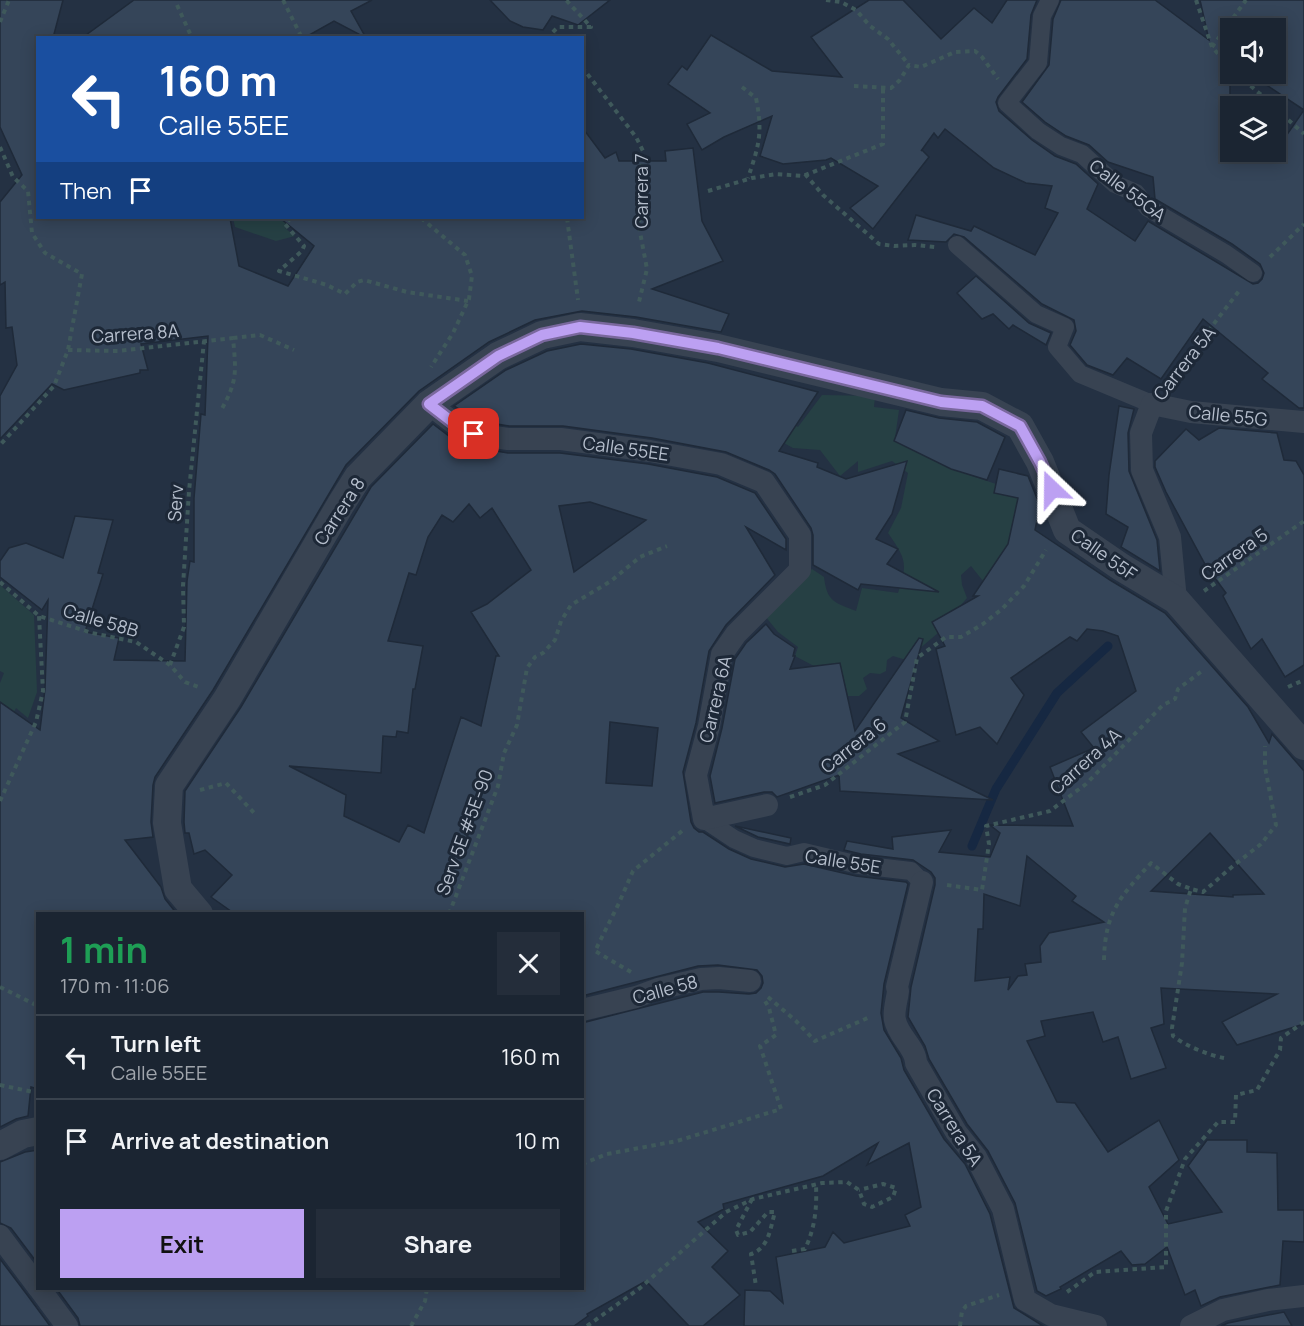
<!DOCTYPE html>
<meta charset="utf-8">
<style>
body{margin:0;font-family:Manrope,sans-serif;background:#242d3a;color:#f1f3f6;height:100vh;display:flex;flex-direction:column;font-size:22px;white-space:nowrap}
*{box-sizing:border-box;margin:0}
p{font-size:20px;color:#a0a5ac}
.icon{flex:none;width:33px;height:33px;fill:none;stroke:currentColor;stroke-width:2;stroke-linecap:round;stroke-linejoin:round}
.map{position:relative;flex:1;overflow:hidden}
.sheet{position:absolute;left:36px;top:912px;width:548px;height:378px;display:flex;flex-direction:column;background:#1b2532;border-radius:0px;box-shadow:0 3px 15px #0003,0 0 0 2px #39424d}
.sheet>*{flex:none}
.guide{position:absolute;left:36px;top:36px;width:548px;height:183px;border-radius:0px;box-shadow:0 3px 15px #0003,0 0 0 2px #39424d;background:#1a4fa0;color:#fff;overflow:hidden}
.controls{position:absolute;left:1220px;top:18px;display:grid;gap:12px}
.controls a{display:grid;place-items:center;width:66px;height:66px;border-radius:0px;background:#1b2532;box-shadow:0 3px 15px #0003,0 0 0 2px #39424d;font-size:30px}
.pin{position:absolute;display:grid;place-items:center;width:51px;height:51px;color:#fff;margin:-26px;border-radius:12px;box-shadow:0 3px 9px #0006}
.me{position:absolute;width:66px;margin:-33px;rotate:337deg;stroke-linejoin:round;filter:drop-shadow(0 0 4px #0008)}
.turn{display:flex;align-items:center;gap:21px;height:126px;padding:0 24px;font-size:27px}
.turn .icon{width:78px;height:78px;stroke-width:2.5}
.turn b{display:block;font-size:42px;line-height:51px}
.then{display:flex;align-items:center;height:57px;padding:0 24px;background:#0003;gap:12px;font-size:22px}
.round{display:grid;place-items:center;flex:none;width:63px;height:63px;border-radius:0px;background:#242d3a}
.summary{display:flex;align-items:center;justify-content:space-between;height:102px;padding:0 24px}
h1{font-size:36px;font-weight:700;line-height:45px;color:#1e9e55}
.button{display:flex;gap:12px;margin-top:auto;padding:12px 24px}
.button a{flex:1;height:69px;border-radius:0px;background:#bca0f2;color:#111;font-size:24px;font-weight:700;line-height:69px;text-align:center}
.button a+a{background:#242d3a;color:#f1f3f6}
ul{padding:0;list-style:none}
li{display:flex;align-items:center;gap:18px;height:84px;padding:0 24px;border-top:2px solid #39424d}
li div{flex:1}
li b{display:block;font-size:22px}
li em{font-style:normal}
.map>svg:first-child{display:block}
</style>
<div class="map">
<svg width="1304" height="1326" viewBox="0 0 1304 1326">
<rect width="100%" height="100%" fill="#243143"/>
<g fill="#264044">
<path d="M233 218H291L285 228 295 236 276 241 235 227Z"/>
<path d="M822 395 875 396 874 407 899 410 895 438 969 475 996 484 994 493 1018 498 1008 544 983 581 971 566 961 575 962 585 967 598 961 605 932 622 938 633 906 660 893 656 887 660 886 671 880 674 870 673 863 678 867 689 859 696H848L840 663 814 666 795 656 798 647 778 632 765 616 812 569 824 577C827 602 834 602 856 611L862 588 898 593C908 563 906 559 888 533L901 508 908 473 892 461 858 472V461L840 476 820 450 793 448 771 436 761 408 798 427Z"/>
<path d="M0 585 34 615 37 692 28 718 16 708 8 724 0 720V683L4 673 0 671Z"/>
</g>
<g fill="none" stroke-linecap="round" stroke-linejoin="round">
<path stroke="#162842" stroke-width="9" d="M972 846 996 789 1057 693 1108 646"/>
</g>
<g fill="#354559" stroke="#1f2a39" stroke-width="1.5" fill-rule="evenodd">
<path d="M0 0H63L53 38H38V218H230L239 266 288 286 314 246 280 218H582V127L605 158 616 152 619 161H666L665 151 693 148 702 221 723 261 652 289 729 314 721 332 636 317 582 311 535 320 489 342 419 391 346 465 213 690 155 777 153 785 151 822 153 837 125 840 161 887 165 899 177 914H38V1089L31 1087 28 1116 16 1119 0 1127V702L40 730 45 689 48 600 42 610 0 577V561L9 548 26 543 63 558 75 516 113 520 98 573 103 574 85 632 119 638 114 660 185 661 187 581 190 561 194 562V498L201 414 205 415 208 336 141 344 148 370H140V373L64 390 52 384 0 439V396L17 365 12 327 6 328 5 282 0 285V202L22 175 0 127Z"/>
<path d="M134 0H372L351 11 366 38 334 21 304 38H82Z"/>
<path d="M490 0H610L578 25 552 16 543 30 523 27 510 21Z"/>
<path d="M869 0H903L941 39 974 8 992 23 1007 0H1037L1031 15 1027 59 998 97 996 102 999 111 1032 140 1055 156 1076 164 1098 184 1087 209 1135 241 1148 221 1253 284 1258 283 1262 279 1264 273 1260 264 1232 244 1155 199 1153 177 1108 162 1089 145 1066 136 1045 122 1022 102 1049 65 1053 19 1061 0H1155L1209 40 1200 0H1304V110L1250 74H1275V28H1230V152H1275L1304 110V408H1299L1262 379 1268 373 1203 319 1161 379 1127 358 1113 375 1087 365 1070 345 1076 331 1074 320 1042 304 964 237 954 234 946 242 908 240 916 215 971 231 974 226 1035 255 1058 213 1045 208 1052 186 1026 183 994 168 945 129 938 138 934 133 921 151 922 150 929 157 873 229 850 208 878 186 831 158 826 160 783 164 760 156 772 116 724 137 702 150 687 124 710 113 668 84 682 66 687 70 711 35 772 71 842 77 811 37Z"/>
<path d="M976 276 1029 323 1051 333 1046 345 1013 325 1009 329 993 314 982 319 957 293Z"/>
<path d="M581 344 631 349 708 363 818 392 779 451 818 463 817 467 846 479 907 461 892 514 876 539 898 549 887 564 939 592 861 584 858 590 813 565V535L811 528 775 474 769 470 726 452 652 438 563 426H509L478 421 454 406 506 370 547 351Z"/>
<path d="M1119 406 1134 409 1128 433 1129 471 1157 540 1160 571 1121 547 1128 527 1106 514 1109 475Z"/>
<path d="M906 410 939 418 977 422 1005 437 987 480 951 469 894 441Z"/>
<path d="M433 424 449 436 472 447 508 453H560L648 464 717 477 755 493 786 539V550L746 527 775 575 726 625 709 651 696 723 683 772 691 822 694 828 699 832H703L729 849 751 859 785 867 804 864 856 876 906 882 908 884 884 984 881 1013 884 1030 901 1058 904 1070 944 1139 965 1164 990 1214 1014 1308 1043 1326H744L745 1290 770 1291 783 1303 776 1257 825 1247 833 1232 844 1243 910 1226 905 1215 921 1207 909 1143 867 1165 878 1143 823 1176 723 1204 724 1209 698 1222 728 1251 712 1267 740 1295 703 1326H689L646 1281 587 1314 588 1316 574 1326H80L78 1318 56 1288H582V1023L703 992H719L749 994 756 993 761 988 763 983 762 976 757 970 718 965 698 966 582 996V914H235L211 897 232 875 205 850 194 854 189 833H185L184 822 185 791 241 707 371 487ZM590 502 646 520 574 572 559 506ZM469 504 480 518 492 508 531 570 487 604 471 612 499 656H496L481 726 461 717 424 833 408 825 399 842 344 816 346 795 289 766 381 773 383 736 396 737 397 731 408 733 413 689H415L423 646 388 641 409 573 416 575 428 537 442 515 453 522ZM610 722 658 728 652 786 606 783Z"/>
<path d="M1219 428 1277 433 1284 460 1296 461 1304 475V665L1285 677 1262 639 1251 649 1223 596 1226 593 1206 566 1166 492 1155 467V461L1186 429 1199 440Z"/>
<path d="M999 469 1028 476 1040 506 1035 530 1110 580 1165 613 1248 707 1269 743 1272 734 1304 771V1024L1237 1045 1222 1022 1277 994 1161 988 1164 1024 1151 1028 1166 1068 1131 1079 1118 1037 1103 1042 1093 1012 1041 1021 1045 1036 1027 1041 1057 1102 1075 1103 1108 1152 1159 1120 1179 1160 1149 1187 1168 1224 1222 1212 1188 1166 1207 1140H1247V1152L1277 1153 1278 1210H1304V1242L1283 1241 1280 1285 1220 1297 1201 1306 1195 1290 1185 1295 1167 1247 1145 1264 1132 1265 1121 1251 1060 1287 1061 1289 1046 1296 1037 1291 1015 1203 988 1151 967 1124 929 1059 925 1046 908 1017 911 987 935 885V878L931 872 913 860 861 854 844 850 847 841 893 849 892 837 951 830 939 852 990 857 1000 833 990 825 1073 826 1050 767 1094 748 1081 732 1136 691 1118 636 1103 631 1087 629 1077 641 1070 637 1011 678 1024 695 997 744 980 727 956 735 936 649 945 646 932 622 978 596H973L1008 544 1018 498 994 493ZM1210 833 1264 894 1233 895V897L1151 891ZM1027 856 1076 896 1072 901 1104 922 1049 933 1040 946 1041 962 1025 964 1027 975 1018 976 1008 990 1010 977 975 981 978 929H983L984 894 1020 906Z"/>
<path d="M766 624 774 634 795 648 793 656H795L790 669 840 663 855 731 919 638 923 639 901 718 939 741 898 754 993 800 840 791 839 775 777 797 772 792H764L715 803 710 776 722 728 735 659 746 643Z"/>
<path d="M735 826 791 838 790 844 758 837Z"/>
<path d="M38 1150V1264L11 1228 0 1223V1162L25 1152Z"/>
<path d="M0 1259 28 1296 50 1326H0Z"/>
<path d="M1284 1312 1292 1326H1221L1228 1323Z"/>
</g>
<g fill="none" stroke-linecap="round" stroke-linejoin="round">
<g stroke="#3f595b" stroke-width="4" stroke-dasharray="4.5 4.5" stroke-linecap="butt">
<path d="M283 0 302 38"/>
<path d="M826 0 841 2 856 10 870 26 888 39 909 65"/>
<path d="M1196 0 1212 47 1230 67"/>
<path d="M177 5 192 38"/>
<path d="M0 22 9 0"/>
<path d="M558 38 552 33 558 27H591L566 0"/>
<path d="M1212 47 1246 0"/>
<path d="M582 67 636 137 643 151 638 208 640 232 647 269 638 306"/>
<path d="M1237 74 1274 106"/>
<path d="M854 86 891 88 900 80 909 65 921 67 955 52 975 51 982 57 998 79"/>
<path d="M742 87 756 98C763 133 759 145 748 178"/>
<path d="M1275 108 1304 134"/>
<path d="M0 147 13 177 28 191 32 233 45 253 82 274 68 350 54 386 0 445"/>
<path d="M805 174 823 195 879 244 894 246 915 245 935 247"/>
<path d="M708 191 752 178 776 174 803 176 883 144V88"/>
<path d="M291 218 285 224 304 246 302 251 279 271 327 285 345 294 357 282 364 280 407 292 468 301"/>
<path d="M421 218 465 255 472 276 469 299 453 333 431 367"/>
<path d="M567 218 578 300"/>
<path d="M1270 257 1304 224"/>
<path d="M233 338 260 335 294 350"/>
<path d="M68 350 118 351 233 338C236 372 238 381 220 412"/>
<path d="M1170 381 1239 291"/>
<path d="M0 582 39 616 92 633 136 642 170 665 185 682 201 688"/>
<path d="M1204 591 1304 521"/>
<path d="M170 665 184 627 183 586 189 491 204 341"/>
<path d="M1288 687 1304 680"/>
<path d="M200 790 226 783 256 815"/>
<path d="M790 797 825 785 905 722 917 658 946 637H961L983 624 1002 609 1024 586 1046 550"/>
<path d="M0 801 36 722 43 691 39 616"/>
<path d="M947 885 982 890 989 844 986 826 1050 811 1086 784 1163 705 1175 699 1178 689 1202 671"/>
<path d="M449 914 498 786 504 753 517 725 527 668 535 657 543 653 555 640 561 621 571 605 611 581 640 557 667 546"/>
<path d="M1104 960C1105 912 1120 897 1151 863L1178 884 1192 889"/>
<path d="M631 972 595 951 619 903 633 871 682 831"/>
<path d="M0 987 38 1006"/>
<path d="M768 997 796 1021 815 1041 870 1017"/>
<path d="M1224 1058C1208 1055 1186 1046 1173 1036L1172 1028 1182 963 1185 908 1191 889 1203 892 1233 866 1261 844 1276 825 1265 767V746"/>
<path d="M0 1085 38 1093"/>
<path d="M582 1164 607 1154 677 1141 781 1109 760 1046 776 1035 769 1008 765 1001"/>
<path d="M752 1199 736 1230 738 1235 750 1232 768 1212H775C770 1229 769 1248 751 1254L756 1286"/>
<path d="M792 1251 805 1249C815 1228 817 1208 816 1185"/>
<path d="M1067 1292 1095 1272 1166 1267V1211L1185 1159 1218 1122H1235L1236 1095 1257 1090 1280 1050 1281 1038 1304 1022"/>
<path d="M411 1326 425 1301 427 1288"/>
<path d="M587 1326 640 1288 726 1212 753 1199 822 1183 847 1182 859 1190 864 1204 872 1207 893 1197 896 1188 883 1184 859 1190"/>
<path d="M960 1326 962 1311 966 1306 999 1295"/>
</g>
<g stroke="#384352" stroke-width="18">
<path d="M1050 0 1042 16 1038 63 1007 103 1038 131 1061 146 1082 154 1115 184 1136 193 1148 208 1226 254 1253 273"/>
<path d="M957 245 1036 314 1065 327 1057 347 1080 374 1152 404"/>
<path d="M704 819 734 839 754 848 787 856 804 852 859 865 911 871 922 882"/>
</g>
<g stroke="#384352" stroke-width="22">
<path d="M429 404 455 424 474 434 508 439H561L650 451 721 464 764 482 800 535V570L736 634 722 654 709 726 696 775 704 819 767 805"/>
<path d="M1176 600 1170 537 1142 470 1141 433 1152 404 1191 412 1304 422"/>
<path d="M922 882 897 987 898 991C897 1000 893 1012 895 1020 898 1036 916 1048 916 1063L956 1132 976 1157 1003 1209 1025 1300 1051 1315 1096 1326"/>
<path d="M582 1010 636 997 658 989 701 979 719 978 750 981"/>
<path d="M0 1236 38 1287"/>
<path d="M39 1288 67 1326"/>
<path d="M1191 1326 1223 1310 1268 1300 1304 1296"/>
</g>
<g stroke="#384352" stroke-width="28">
<path d="M199 914 178 889 167 823 169 786 227 699 341 504 358 477 429 404 498 356 542 335 580 327 633 333 718 348 941 402 982 406 1020 426 1040 462 1067 530 1121 567 1176 600 1304 746"/>
<path d="M0 1146 23 1134 38 1131"/>
</g>
</g>
<g fill="none" stroke-linecap="round" stroke-linejoin="round">
<defs>
<path id="route" d="M474 434 455 424 429 404 498 356 542 335 580 327 633 333 718 348 941 402 982 406 1020 426 1040 462 1052 489"/>
</defs>
<use href="#route" stroke="#7a689d" stroke-width="15"/>
<use href="#route" stroke="#bca0f2" stroke-width="10"/>
</g>
<g text-anchor="middle" dominant-baseline="central" stroke-width="6" stroke-linejoin="round" paint-order="stroke">
<g font-size="18" fill="#b5becc" stroke="#1d2837">
<text transform="translate(1128 190) rotate(37)">Calle 55GA</text>
<text transform="translate(641 191) rotate(-90)">Carrera 7</text>
<text transform="translate(135 333) rotate(-4)">Carrera 8A</text>
<text transform="translate(1184 363) rotate(-52)">Carrera 5A</text>
<text transform="translate(1228 415) rotate(6)">Calle 55G</text>
<text transform="translate(626 448) rotate(8)">Calle 55EE</text>
<text transform="translate(175 503) rotate(-86)">Serv</text>
<text transform="translate(339 511) rotate(-57)">Carrera 8</text>
<text transform="translate(1104 554) rotate(35)">Calle 55F</text>
<text transform="translate(1234 554) rotate(-35)">Carrera 5</text>
<text transform="translate(101 620) rotate(16)">Calle 58B</text>
<text transform="translate(715 699) rotate(-77)">Carrera 6A</text>
<text transform="translate(853 745) rotate(-38)">Carrera 6</text>
<text transform="translate(1085 761) rotate(-42)">Carrera 4A</text>
<text transform="translate(464 832) rotate(-70)">Serv 5E #5E-90</text>
<text transform="translate(843 861) rotate(9)">Calle 55E</text>
<text transform="translate(665 989) rotate(-15)">Calle 58</text>
<text transform="translate(955 1127) rotate(58)">Carrera 5A</text>
</g>
</g>
</svg>
<div class="controls">
<a><svg class="icon" aria-label="sound" viewBox="0 0 24 24"><path d="M4 9h4l5-4v14l-5-4H4zM17 9q2 3 0 6"/></svg></a>
<a><svg class="icon" aria-label="layers" viewBox="0 0 24 24"><path d="M12 4l9 5-9 5-9-5zM3 14l9 5 9-5"/></svg></a>
</div>
<div class="pin" style="left:474px;top:434px;background:#d93025"><svg class="icon" aria-label="arrive" viewBox="0 0 24 24"><path d="M6 21V4h12l-3 4 3 4H6"/></svg></div>
<svg class="me" style="left:1052px;top:489px" viewBox="-20 -20 40 40"><path d="M0-17L14 15 0 8-14 15z" fill="#bca0f2" stroke="#fff" stroke-width="4"/></svg>
<div class="guide">
<div class="turn"><svg class="icon" aria-label="left" viewBox="0 0 24 24"><path d="M17 20v-9H6M10 6l-5 5 5 5"/></svg><div><b>160 m</b>Calle 55EE</div></div>
<div class="then">Then<svg class="icon" aria-label="arrive" viewBox="0 0 24 24"><path d="M6 21V4h12l-3 4 3 4H6"/></svg></div>
</div>
<section class="sheet">
<div class="summary"><div><h1>1 min</h1><p>170 m · 11:06</p></div><a class="round"><svg class="icon" aria-label="close" viewBox="0 0 24 24"><path d="M6 6l12 12M18 6L6 18"/></svg></a></div>
<ul>
<li><svg class="icon" aria-label="left" viewBox="0 0 24 24"><path d="M17 20v-9H6M10 6l-5 5 5 5"/></svg><div><b>Turn left</b><p>Calle 55EE</p></div><em>160 m</em></li>
<li><svg class="icon" aria-label="arrive" viewBox="0 0 24 24"><path d="M6 21V4h12l-3 4 3 4H6"/></svg><div><b>Arrive at destination</b></div><em>10 m</em></li>
</ul>
<div class="button"><a>Exit</a><a>Share</a></div>
</section>
</div>
